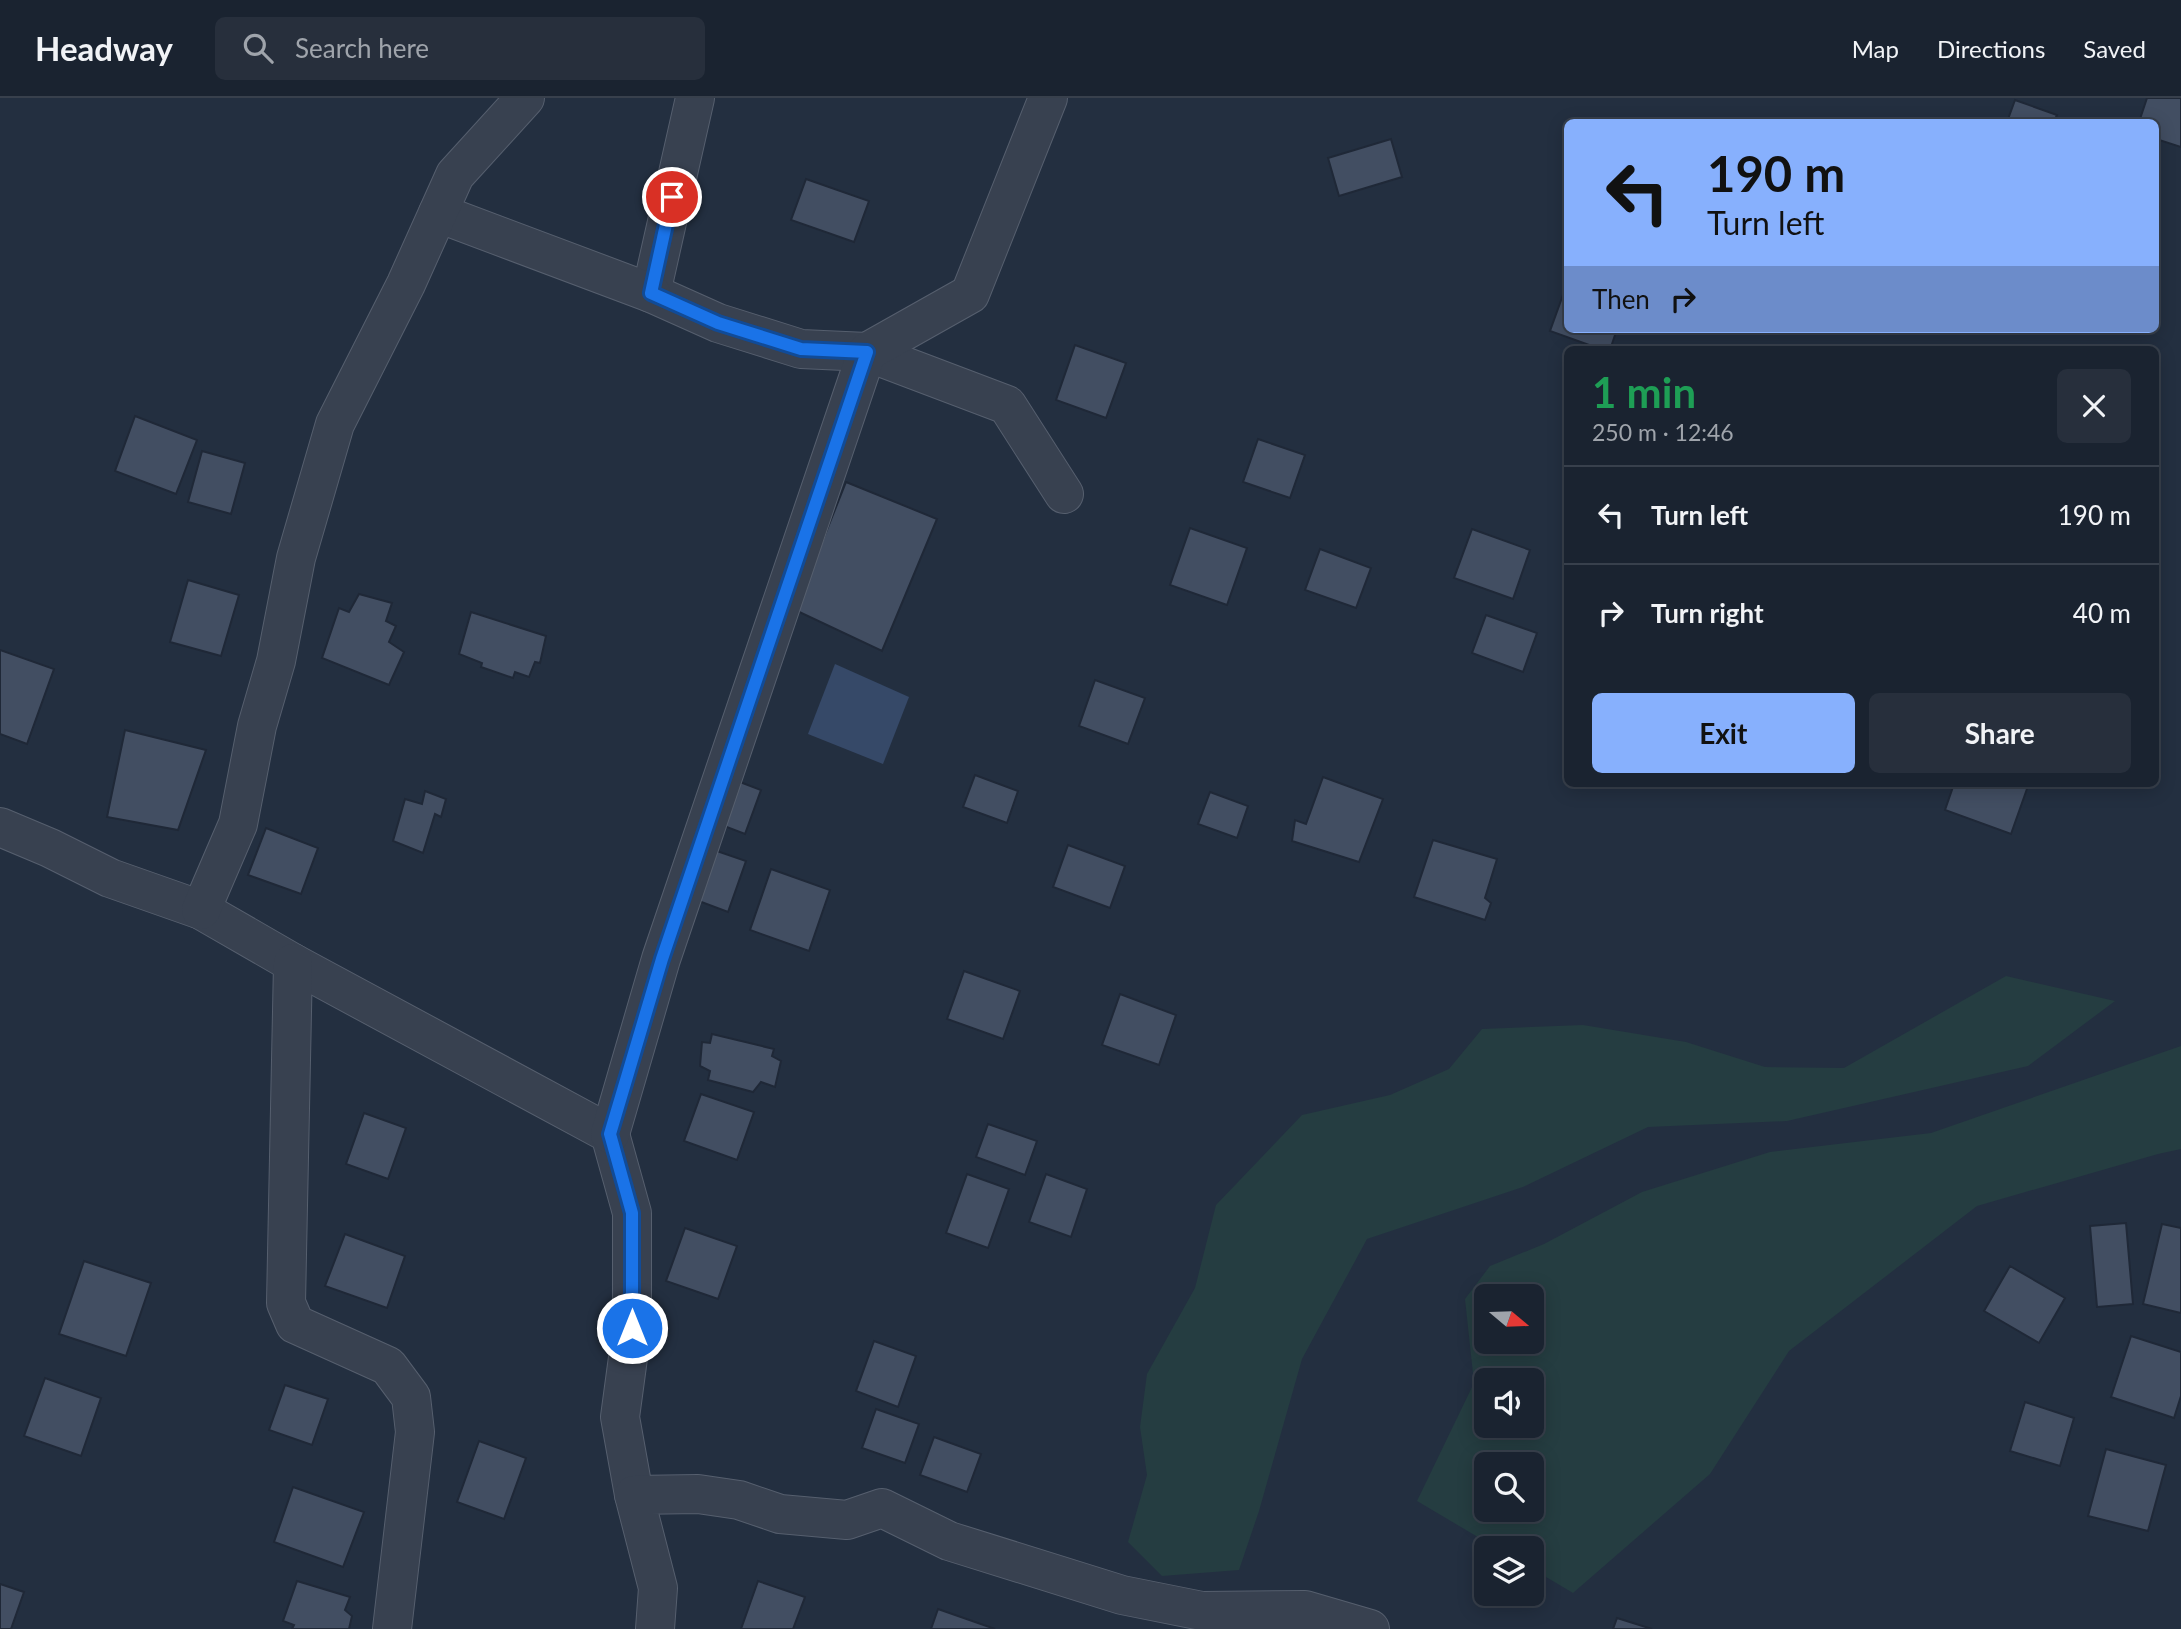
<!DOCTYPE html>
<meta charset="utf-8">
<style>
body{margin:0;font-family:Lato,sans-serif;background:#272f3c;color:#f1f3f6;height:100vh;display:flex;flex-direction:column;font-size:26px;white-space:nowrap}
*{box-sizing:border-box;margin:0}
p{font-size:23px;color:#9fa4ab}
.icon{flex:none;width:38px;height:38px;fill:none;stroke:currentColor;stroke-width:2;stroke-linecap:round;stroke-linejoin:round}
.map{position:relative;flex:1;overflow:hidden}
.panel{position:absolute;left:1564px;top:248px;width:595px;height:441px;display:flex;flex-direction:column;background:#1a2330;border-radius:10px;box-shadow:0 4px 18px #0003,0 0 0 2px #38404c}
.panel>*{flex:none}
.guide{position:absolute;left:1564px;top:21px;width:595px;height:214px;border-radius:10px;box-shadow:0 4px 18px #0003,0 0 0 2px #38404c;background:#87b0fd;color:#111;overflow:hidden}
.needle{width:46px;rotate:109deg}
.tools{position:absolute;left:1474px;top:1186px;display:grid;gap:14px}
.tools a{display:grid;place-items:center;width:70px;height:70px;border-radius:10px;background:#1a2330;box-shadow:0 4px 18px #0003,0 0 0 2px #38404c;font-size:35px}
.pin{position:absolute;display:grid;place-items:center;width:60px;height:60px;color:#fff;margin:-30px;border:4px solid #fff;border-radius:50%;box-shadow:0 2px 7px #0007}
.me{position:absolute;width:77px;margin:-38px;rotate:0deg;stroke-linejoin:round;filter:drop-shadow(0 0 5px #0008)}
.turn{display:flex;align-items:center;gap:24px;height:147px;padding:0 28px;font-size:32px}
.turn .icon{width:91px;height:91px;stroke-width:2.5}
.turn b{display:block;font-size:49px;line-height:60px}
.then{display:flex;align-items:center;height:66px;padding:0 28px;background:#0003;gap:14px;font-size:26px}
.round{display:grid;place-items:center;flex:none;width:74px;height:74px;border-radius:10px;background:#272f3c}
.summary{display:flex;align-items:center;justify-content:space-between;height:119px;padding:0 28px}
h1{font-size:42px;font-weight:700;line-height:52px;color:#1e9e55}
.cta{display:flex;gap:14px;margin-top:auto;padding:14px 28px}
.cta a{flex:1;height:80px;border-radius:10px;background:#87b0fd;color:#111;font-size:28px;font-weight:700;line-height:80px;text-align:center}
.cta a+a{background:#272f3c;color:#f1f3f6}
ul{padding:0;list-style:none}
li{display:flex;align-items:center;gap:21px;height:98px;padding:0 28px;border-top:2px solid #38404c}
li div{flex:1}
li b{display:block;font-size:26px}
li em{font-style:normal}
header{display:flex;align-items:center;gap:42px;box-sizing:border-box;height:98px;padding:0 35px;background:#1a2330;border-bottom:2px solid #38404c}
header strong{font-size:33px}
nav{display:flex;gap:38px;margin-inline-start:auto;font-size:24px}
.search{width:490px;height:63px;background:#272f3c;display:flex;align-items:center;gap:18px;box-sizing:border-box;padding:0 24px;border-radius:10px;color:#9fa4ab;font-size:26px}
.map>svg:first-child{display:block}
</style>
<header>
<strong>Headway</strong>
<div class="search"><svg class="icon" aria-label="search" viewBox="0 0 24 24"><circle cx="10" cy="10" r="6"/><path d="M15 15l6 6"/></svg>Search here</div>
<nav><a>Map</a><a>Directions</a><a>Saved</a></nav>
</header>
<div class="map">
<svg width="2181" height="1531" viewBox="0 0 2181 1531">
<rect width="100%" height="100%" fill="#232f40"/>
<g fill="#253d41" fill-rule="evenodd">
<path d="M2006 878 2115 903 2028 968 1787 1023 1648 1029 1523 1089 1367 1141 1302 1261 1259 1413 1239 1472 1162 1478 1128 1444 1147 1377 1140 1329 1147 1276 1195 1190 1216 1107 1302 1017 1390 997 1449 971 1482 931 1583 927 1686 944 1765 969 1844 970Z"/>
<path d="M2181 948V1051L2158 1056 1977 1108 1789 1253 1710 1376 1573 1495 1531 1470V1451H1498L1417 1403 1474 1285 1465 1201 1490 1168 1544 1146 1642 1094 1770 1054 1931 1035ZM1486 1199H1531V1244H1486ZM1486 1283H1531V1328H1486ZM1486 1367H1531V1412H1486Z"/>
</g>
<path fill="#364968" d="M835 566 909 599 883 666 808 636Z"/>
<g fill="#424e62" stroke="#1f2837" stroke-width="2">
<path d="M2147 0H2181V49L2156 41V24H2139Z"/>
<path d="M2015 2 2057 17 2054 24H2007Z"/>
<path d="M1391 41 1402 79 1339 98 1328 60Z"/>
<path d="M806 81 869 103 854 144 791 122Z"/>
<path d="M1568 183V231H1617L1610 252H1603L1550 233Z"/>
<path d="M1075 247 1126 265 1106 320 1056 302Z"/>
<path d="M135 318 197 342 176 396 115 373Z"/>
<path d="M1258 341 1305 357 1290 400 1243 384Z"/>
<path d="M202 353 245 365 231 416 188 404Z"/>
<path d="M846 384 937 421 882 553 795 512Z"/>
<path d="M1190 430 1247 450 1227 507 1170 487Z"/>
<path d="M1472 431 1530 452 1513 501 1454 480Z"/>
<path d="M1320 451 1371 470 1356 510 1305 492Z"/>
<path d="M188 482 239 497 221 558 170 544Z"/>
<path d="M359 496 392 505 386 523 396 528 389 544 404 554 389 587 322 560 339 510 349 514Z"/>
<path d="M471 514 546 538 540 565 535 564 529 579 515 574 513 580 481 569 482 565 459 556Z"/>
<path d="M1486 517 1537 535 1523 574 1472 555Z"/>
<path d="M0 552 54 571 27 646 0 636Z"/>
<path d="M1095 582 1145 600 1128 646 1079 628Z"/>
<path d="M125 632 206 652 178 732 107 719Z"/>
<path d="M975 677 1018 693 1007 725 963 709Z"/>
<path d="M1323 679 1383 701 1359 764 1292 743 1295 722 1306 726Z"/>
<path d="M740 684 761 692 745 736 724 728Z"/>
<path d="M1954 686H2022L2028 688 2011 736 1945 712Z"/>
<path d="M425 693 446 701 441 719 435 716 423 755 393 743 405 701 422 706Z"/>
<path d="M1210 694 1248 708 1237 740 1198 726Z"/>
<path d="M266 730 318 750 301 796 248 777Z"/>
<path d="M1433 742 1497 761 1485 800 1491 805 1485 822 1414 799Z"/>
<path d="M1068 747 1125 768 1110 810 1053 789Z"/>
<path d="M714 752 746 763 728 814 696 802Z"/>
<path d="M771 771 830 792 809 853 750 832Z"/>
<path d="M964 873 1020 893 1003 941 947 921Z"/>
<path d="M1120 896 1176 917 1159 967 1102 947Z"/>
<path d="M712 936 774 951 772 958 781 963 775 989 761 984 753 994 708 982 710 973 700 968 702 944 710 945Z"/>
<path d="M701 996 754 1014 737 1062 684 1043Z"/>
<path d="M364 1015 406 1030 388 1081 346 1066Z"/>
<path d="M988 1026 1037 1043 1025 1077 976 1059Z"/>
<path d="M967 1076 1009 1091 988 1150 946 1135Z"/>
<path d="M1046 1076 1087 1091 1071 1139 1029 1124Z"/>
<path d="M2126 1125 2133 1206 2097 1209 2090 1128Z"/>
<path d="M2162 1126 2181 1130V1215L2143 1206Z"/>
<path d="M685 1130 737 1148 718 1201 666 1183Z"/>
<path d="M345 1136 405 1158 387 1210 325 1188Z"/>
<path d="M84 1163 151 1185 126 1258 59 1236Z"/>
<path d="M2010 1168 2065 1200 2039 1245 1984 1213Z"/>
<path d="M2131 1238 2181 1254V1298L2174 1320 2111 1299Z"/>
<path d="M874 1243 916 1258 898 1309 856 1293Z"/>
<path d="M45 1280 101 1300 81 1358 24 1338Z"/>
<path d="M285 1287 328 1301 312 1347 269 1332Z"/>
<path d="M2025 1304 2074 1320 2060 1368 2010 1353Z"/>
<path d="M876 1311 919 1326 905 1365 862 1350Z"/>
<path d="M934 1339 981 1356 967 1394 920 1377Z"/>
<path d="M479 1343 526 1360 504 1421 457 1404Z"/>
<path d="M2106 1351 2166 1367 2148 1433 2088 1418Z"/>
<path d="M293 1389 364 1414 343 1469 274 1444Z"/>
<path d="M297 1483 350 1499 345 1512 352 1518 349 1531H292L294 1527 283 1523Z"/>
<path d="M758 1483 805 1499 793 1531H741Z"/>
<path d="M0 1486 24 1494 11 1531H0Z"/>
<path d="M938 1511 995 1531H931Z"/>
<path d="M1617 1520 1652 1531H1613Z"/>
</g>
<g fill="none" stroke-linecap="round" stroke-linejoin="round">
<defs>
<g id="minor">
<path d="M695 0 651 195 718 225 801 251 867 254 1007 307 1064 396"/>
<path d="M438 115 651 195"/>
<path d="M0 729 50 750 110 780 201 812 293 865 610 1036 632 1115V1230L620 1319 634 1397"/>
<path d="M201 812 238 726 257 628 276 563 296 460 335 326 406 186 455 77 525 0"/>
<path d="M293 865 286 1205 295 1226 388 1268 411 1299 415 1334 392 1531"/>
<path d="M610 1036 661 861 867 254 970 196 1048 0"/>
<path d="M655 1531 658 1490 634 1397 698 1396 739 1402 780 1416 847 1422 882 1410 949 1443 1122 1497 1202 1513 1305 1512 1370 1531"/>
</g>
</defs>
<use href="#minor" stroke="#565f6e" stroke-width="40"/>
<use href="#minor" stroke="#384150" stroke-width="38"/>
</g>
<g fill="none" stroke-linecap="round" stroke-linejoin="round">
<defs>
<path id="route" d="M632 1230V1115L610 1036 662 861 867 254 801 251 718 225 651 195 672 99"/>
</defs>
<use href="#route" stroke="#114b97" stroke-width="18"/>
<use href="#route" stroke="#1a73e8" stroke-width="12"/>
</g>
</svg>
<div class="tools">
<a><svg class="needle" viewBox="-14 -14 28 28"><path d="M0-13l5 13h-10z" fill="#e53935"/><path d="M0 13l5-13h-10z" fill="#9fa4ab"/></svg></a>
<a><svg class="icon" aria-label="sound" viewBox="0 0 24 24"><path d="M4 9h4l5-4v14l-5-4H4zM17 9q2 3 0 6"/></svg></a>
<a><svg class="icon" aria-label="search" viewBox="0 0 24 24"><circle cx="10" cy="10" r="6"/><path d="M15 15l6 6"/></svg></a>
<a><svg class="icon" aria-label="layers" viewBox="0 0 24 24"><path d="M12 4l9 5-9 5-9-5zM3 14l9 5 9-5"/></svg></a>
</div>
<div class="pin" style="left:672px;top:99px;background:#d93025"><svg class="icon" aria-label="arrive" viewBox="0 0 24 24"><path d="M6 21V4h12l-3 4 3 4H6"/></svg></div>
<svg class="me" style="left:632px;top:1230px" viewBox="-20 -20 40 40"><circle r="17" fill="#1a73e8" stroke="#fff" stroke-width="3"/><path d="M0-11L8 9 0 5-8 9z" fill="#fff"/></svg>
<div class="guide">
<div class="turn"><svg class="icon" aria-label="left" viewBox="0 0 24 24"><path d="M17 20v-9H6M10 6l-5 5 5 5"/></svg><div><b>190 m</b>Turn left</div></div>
<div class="then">Then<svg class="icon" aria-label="right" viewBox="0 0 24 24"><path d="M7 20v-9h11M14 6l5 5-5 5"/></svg></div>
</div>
<section class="panel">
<div class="summary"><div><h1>1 min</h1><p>250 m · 12:46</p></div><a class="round"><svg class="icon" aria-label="close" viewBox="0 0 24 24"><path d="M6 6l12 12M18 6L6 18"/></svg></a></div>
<ul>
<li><svg class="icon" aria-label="left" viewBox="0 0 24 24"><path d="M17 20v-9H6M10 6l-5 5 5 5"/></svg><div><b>Turn left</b></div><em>190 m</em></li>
<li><svg class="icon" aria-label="right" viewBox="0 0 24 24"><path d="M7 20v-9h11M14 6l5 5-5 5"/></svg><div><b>Turn right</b></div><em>40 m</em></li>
</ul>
<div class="cta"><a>Exit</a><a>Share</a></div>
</section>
</div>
